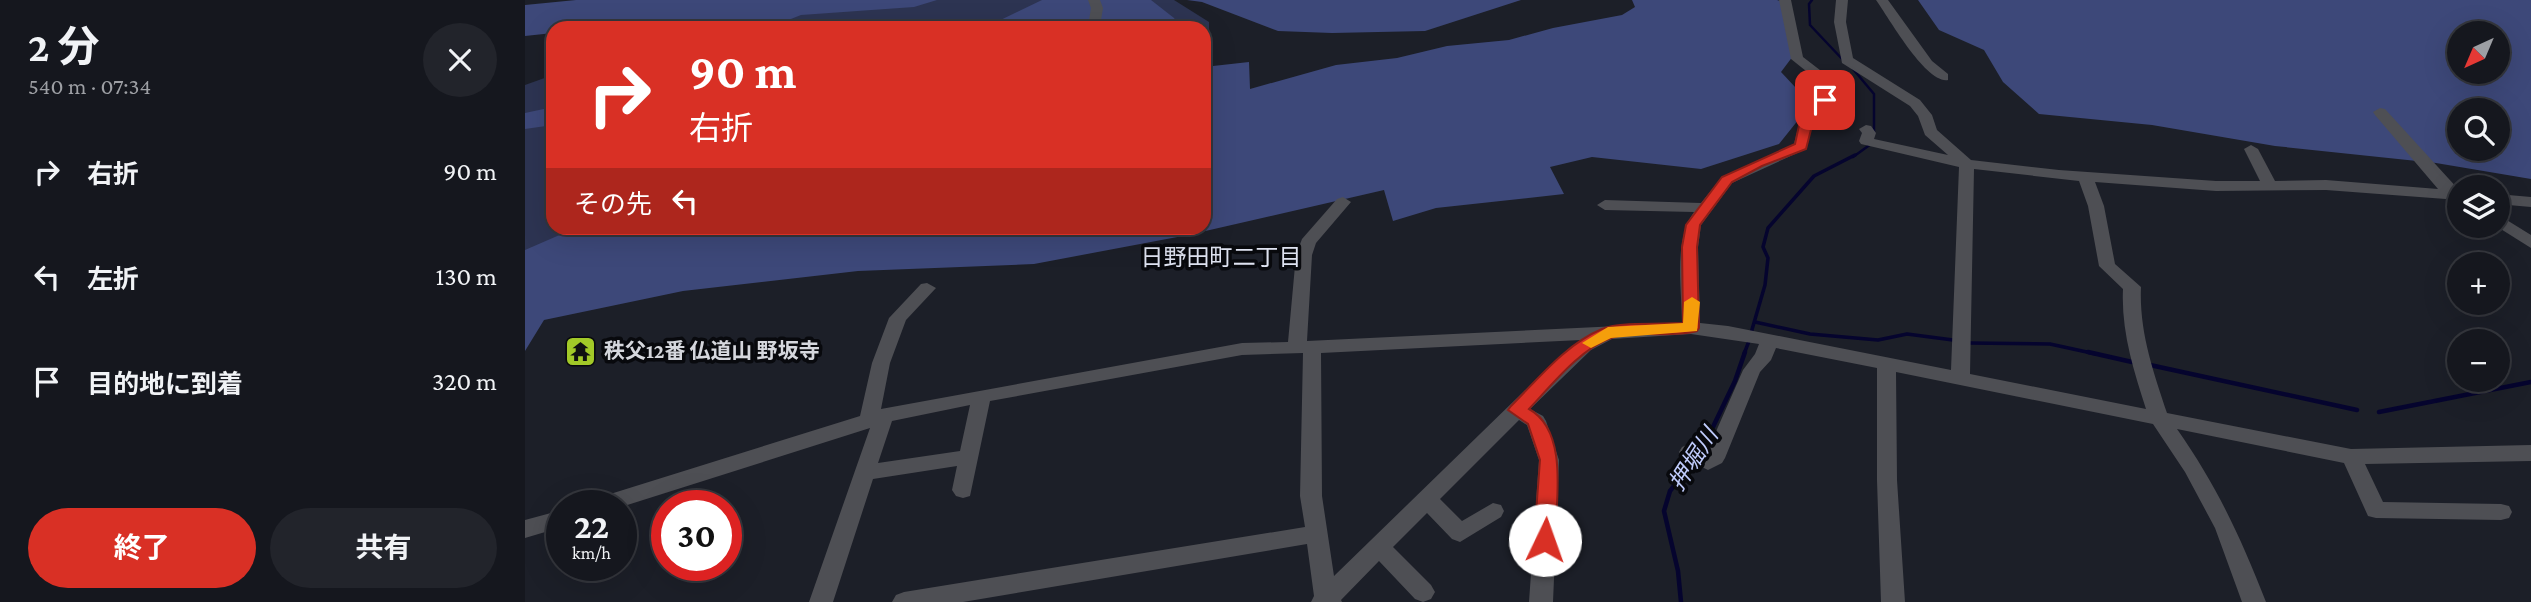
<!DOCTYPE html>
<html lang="ja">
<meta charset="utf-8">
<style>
body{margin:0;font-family:"Crimson Pro","Noto Sans JP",serif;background:#22242b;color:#f1f3f6;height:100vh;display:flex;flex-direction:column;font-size:26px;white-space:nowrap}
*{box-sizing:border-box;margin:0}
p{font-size:23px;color:#9d9fa4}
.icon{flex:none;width:38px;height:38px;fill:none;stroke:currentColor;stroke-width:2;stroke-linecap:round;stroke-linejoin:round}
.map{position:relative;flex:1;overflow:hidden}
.drawer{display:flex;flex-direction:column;background:#15171e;width:525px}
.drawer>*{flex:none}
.banner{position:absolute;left:21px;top:21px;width:665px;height:214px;border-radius:21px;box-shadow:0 7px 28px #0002,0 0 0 2px #34363c;background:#d93025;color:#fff;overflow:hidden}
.needle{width:46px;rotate:224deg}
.tools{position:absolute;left:1922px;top:21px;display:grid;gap:14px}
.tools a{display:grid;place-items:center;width:63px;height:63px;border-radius:50%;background:#15171e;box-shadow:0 7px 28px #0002,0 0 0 2px #34363c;font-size:35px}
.speed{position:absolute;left:21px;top:490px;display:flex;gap:14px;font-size:35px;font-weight:700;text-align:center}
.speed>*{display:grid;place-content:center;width:91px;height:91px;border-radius:50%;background:#15171e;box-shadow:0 7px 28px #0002,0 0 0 2px #34363c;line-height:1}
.speed small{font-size:18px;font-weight:400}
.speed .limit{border:10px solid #d22;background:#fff;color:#111}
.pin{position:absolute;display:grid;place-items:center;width:60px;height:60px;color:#fff;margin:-30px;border-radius:14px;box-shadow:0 4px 10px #0006}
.me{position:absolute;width:77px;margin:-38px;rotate:3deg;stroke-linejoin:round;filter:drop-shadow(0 0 5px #0008)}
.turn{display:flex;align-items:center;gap:24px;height:147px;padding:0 28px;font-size:32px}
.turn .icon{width:91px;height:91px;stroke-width:2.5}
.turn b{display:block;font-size:49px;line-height:60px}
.then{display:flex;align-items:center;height:66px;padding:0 28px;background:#0003;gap:14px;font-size:26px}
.round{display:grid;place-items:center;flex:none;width:74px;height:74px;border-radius:37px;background:#22242b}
.overview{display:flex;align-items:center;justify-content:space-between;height:119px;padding:0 28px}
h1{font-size:42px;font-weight:700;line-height:52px}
.primary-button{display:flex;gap:14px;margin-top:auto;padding:14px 28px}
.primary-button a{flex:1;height:80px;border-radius:42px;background:#d93025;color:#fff;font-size:28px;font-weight:700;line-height:80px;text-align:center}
.primary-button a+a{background:#22242b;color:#f1f3f6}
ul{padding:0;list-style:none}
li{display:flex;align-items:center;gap:21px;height:105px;padding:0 28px}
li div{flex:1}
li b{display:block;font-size:26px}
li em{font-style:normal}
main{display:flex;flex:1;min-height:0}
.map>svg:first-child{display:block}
</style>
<main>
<section class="drawer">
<div class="overview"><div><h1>2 分</h1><p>540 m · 07:34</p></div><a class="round"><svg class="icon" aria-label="close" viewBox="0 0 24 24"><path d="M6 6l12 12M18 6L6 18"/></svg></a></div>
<ul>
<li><svg class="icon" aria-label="right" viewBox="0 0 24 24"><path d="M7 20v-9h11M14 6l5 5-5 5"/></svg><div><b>右折</b></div><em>90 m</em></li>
<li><svg class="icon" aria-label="left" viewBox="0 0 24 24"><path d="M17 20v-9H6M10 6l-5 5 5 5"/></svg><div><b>左折</b></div><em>130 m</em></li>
<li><svg class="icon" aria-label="arrive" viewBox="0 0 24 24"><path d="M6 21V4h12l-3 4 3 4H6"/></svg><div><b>目的地に到着</b></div><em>320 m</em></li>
</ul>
<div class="primary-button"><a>終了</a><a>共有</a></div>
</section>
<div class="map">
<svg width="2006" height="602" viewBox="0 0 2006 602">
<rect width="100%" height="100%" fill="#1c1f28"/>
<g fill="#2d3452">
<path d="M273 0H649L684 22V73L679 74V28H188Z"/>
<path d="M28 75V228H116L0 276V85Z"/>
</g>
<g fill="#3d4879" fill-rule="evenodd">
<path d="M51 0H412L389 7 276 15 243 28H28V33L0 36V5Z"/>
<path d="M517 0H626L649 18 655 28H459Z"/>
<path d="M662 0H996L900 31 807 33 753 31 677 2Z"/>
<path d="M1107 0H1252L1261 3 1268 56 1256 72 1286 104 1254 144 1176 169 1067 157 1025 167 1039 194 911 208 868 221 859 190 663 235 509 264 333 271 158 291 19 320 0 351V250L46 230 53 228H679V67L724 62 725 89 811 65 872 58 922 46 984 40 1028 28 1097 15 1110 7Z"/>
<path d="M1393 0H2006V179L1911 163 1750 146 1627 125 1514 114 1478 82 1459 50 1414 30ZM1934 33H1972V72H1934ZM1934 110H1972V149H1934Z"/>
<path d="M28 107V125L0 129V113Z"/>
</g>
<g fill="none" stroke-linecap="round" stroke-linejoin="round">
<g stroke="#05042e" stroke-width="2.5">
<path d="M1287 0 1284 4 1285 25 1319 61"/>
<path d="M1328 69 1349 94V133"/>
<path d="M1328 157 1346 144"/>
</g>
<g stroke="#05042e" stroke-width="3.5">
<path d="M1230 322 1285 334 1353 340 1382 334 1428 340"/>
<path d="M1226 333 1240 285 1243 258 1238 247 1243 228 1289 176 1330 155"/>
<path d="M1444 343 1525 344 1571 354"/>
<path d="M1219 354 1224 341"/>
</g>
<g stroke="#05042e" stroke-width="4.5">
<path d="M1563 352 1607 362"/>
<path d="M1625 365 1832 410"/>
<path d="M1854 412 2006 382"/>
<path d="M1176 452 1210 381 1220 352"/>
<path d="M1156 602 1153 571 1139 511 1145 491 1169 461"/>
</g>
<g fill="#4e4f54" fill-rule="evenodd">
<path d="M563 0H575L578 8 576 20 581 28H569L564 20 566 8Z"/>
<path d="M1254 0H1266L1278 57 1304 77 1307 100 1305 108 1289 118 1281 149 1207 183 1176 225 1173 247 1175 323 1203 326 1426 370 1434 167 1336 144 1334 141 1337 133 1334 129 1341 125 1346 126 1351 133 1349 139 1423 155 1400 135 1393 116 1385 106 1317 63 1309 22 1311 0H1323L1321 22 1328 58 1395 100 1407 115 1412 130 1446 160 1534 170 1691 181H1735L1719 149 1726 145 1733 149 1750 181 1801 180 1913 189 1850 115 1848 112 1855 108 1860 109 1934 190V200L1801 190 1691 191 1570 182 1579 206 1590 264 1616 287C1614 331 1628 371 1642 413L1826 449 2006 445V461L1840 464 1858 502 1976 504 1984 506 1987 512 1984 518 1976 520 1851 518 1843 516 1819 463 1652 429C1692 486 1716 538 1741 602H1717L1690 528 1660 472 1628 424 1371 372 1372 480 1380 602H1356L1352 480V368L1251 348 1246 360 1235 372 1200 458 1197 463 1183 470 1157 457 1154 452 1157 447 1164 444 1182 452 1218 370 1230 354 1234 344 1166 334 1087 339 1066 350 1005 409 1018 416 1021 421 1034 460 1028 602H1004L1014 460 1002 425 994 420 915 499 937 521 968 503 976 505 979 511 976 517 935 542 927 539 902 513 868 547 906 585 910 592 906 599 898 602 890 599 854 561 816 600 817 602H786L789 596 782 544 438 602H367L371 595 379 592 780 527 775 496 778 353 717 355 465 401 445 496 438 498 431 496 427 490 432 466 348 479 308 602H284L345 428 96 507 63 506 66 500 335 416 347 363 364 318 396 284 402 283 411 288 381 320 365 363 356 409 717 343 763 342 771 255 777 239 812 199 818 197 826 202 791 243 787 255 782 341 1157 323C1157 289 1148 241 1169 212L1080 210 1072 205 1080 200 1176 203 1197 177 1269 144 1276 116 1292 106 1291 79 1266 59ZM1449 169 1554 181 1563 206 1574 266 1598 289C1596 330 1608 369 1621 409L1445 374ZM1056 340 1027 364 809 576 797 496 796 353ZM445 405 435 451 353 463 367 421Z"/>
<path d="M1351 0H1363L1407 61 1423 74V80C1401 84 1364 18 1351 0Z"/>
<path d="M1972 194 2006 197V207L1972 204Z"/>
<path d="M1972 214 2006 235V248L1971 226Z"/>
<path d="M37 510V527L0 538V520Z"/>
</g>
</g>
<path fill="#d93025" stroke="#8d1f18" stroke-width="2" d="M1300 97 1307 100 1302 110 1289 118 1281 149 1237 166 1207 182 1175 225 1172 247 1174 328 1172 331C1146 338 1109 330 1086 338 1056 348 1025 387 1004 409 1044 431 1031 501 1030 540L1027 546 1020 548 1012 546 1009 540 1015 460 1003 424 983 410 986 406C1013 379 1041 344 1077 329 1093 322 1138 324 1158 323L1157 247 1161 225 1197 177 1270 144 1276 116Z"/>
<path fill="#f59e0b" d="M1167 297 1175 302 1172 331 1086 338 1066 348 1057 343 1083 327 1158 323 1159 302Z"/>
<defs>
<symbol id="temple-square" viewBox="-11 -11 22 22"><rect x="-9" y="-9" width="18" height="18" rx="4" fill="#a2c928" stroke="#08090d"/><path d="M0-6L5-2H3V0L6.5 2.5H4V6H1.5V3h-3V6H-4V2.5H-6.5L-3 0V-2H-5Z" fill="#111"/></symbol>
</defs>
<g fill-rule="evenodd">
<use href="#temple-square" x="38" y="334" width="35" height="35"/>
</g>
<g text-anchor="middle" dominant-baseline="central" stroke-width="7" stroke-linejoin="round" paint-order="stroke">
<g font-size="21" font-weight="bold" fill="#d5d7dd" stroke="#08090d" text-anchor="start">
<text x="79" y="351">秩父12番 仏道山 野坂寺</text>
</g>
<g font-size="23" fill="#dee2f0" stroke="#08090d">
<text x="696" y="257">日野田町二丁目</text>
</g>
<g font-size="23" font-style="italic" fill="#bfcbfb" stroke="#08090d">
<text transform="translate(1168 459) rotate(-57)">押堀川</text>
</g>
</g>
</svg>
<div class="tools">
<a><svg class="needle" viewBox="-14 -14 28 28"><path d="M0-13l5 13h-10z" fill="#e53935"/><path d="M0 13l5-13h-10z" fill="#9d9fa4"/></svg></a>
<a><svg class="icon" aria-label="search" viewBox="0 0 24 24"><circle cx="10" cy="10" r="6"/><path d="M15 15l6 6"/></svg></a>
<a><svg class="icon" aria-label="layers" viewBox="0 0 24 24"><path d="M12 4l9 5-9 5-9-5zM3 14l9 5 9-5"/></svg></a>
<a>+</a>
<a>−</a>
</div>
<div class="speed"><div>22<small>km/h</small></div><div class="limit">30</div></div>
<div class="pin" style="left:1300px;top:100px;background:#d93025"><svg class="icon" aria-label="arrive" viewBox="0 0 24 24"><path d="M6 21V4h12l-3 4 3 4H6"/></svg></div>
<svg class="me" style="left:1020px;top:540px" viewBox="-20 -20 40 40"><circle r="19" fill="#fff"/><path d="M0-13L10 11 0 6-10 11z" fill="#d93025"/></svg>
<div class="banner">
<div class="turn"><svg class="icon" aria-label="right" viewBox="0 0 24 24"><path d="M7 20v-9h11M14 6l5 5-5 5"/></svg><div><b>90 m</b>右折</div></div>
<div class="then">その先<svg class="icon" aria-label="left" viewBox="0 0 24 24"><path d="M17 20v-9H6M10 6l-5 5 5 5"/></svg></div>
</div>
</div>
</main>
